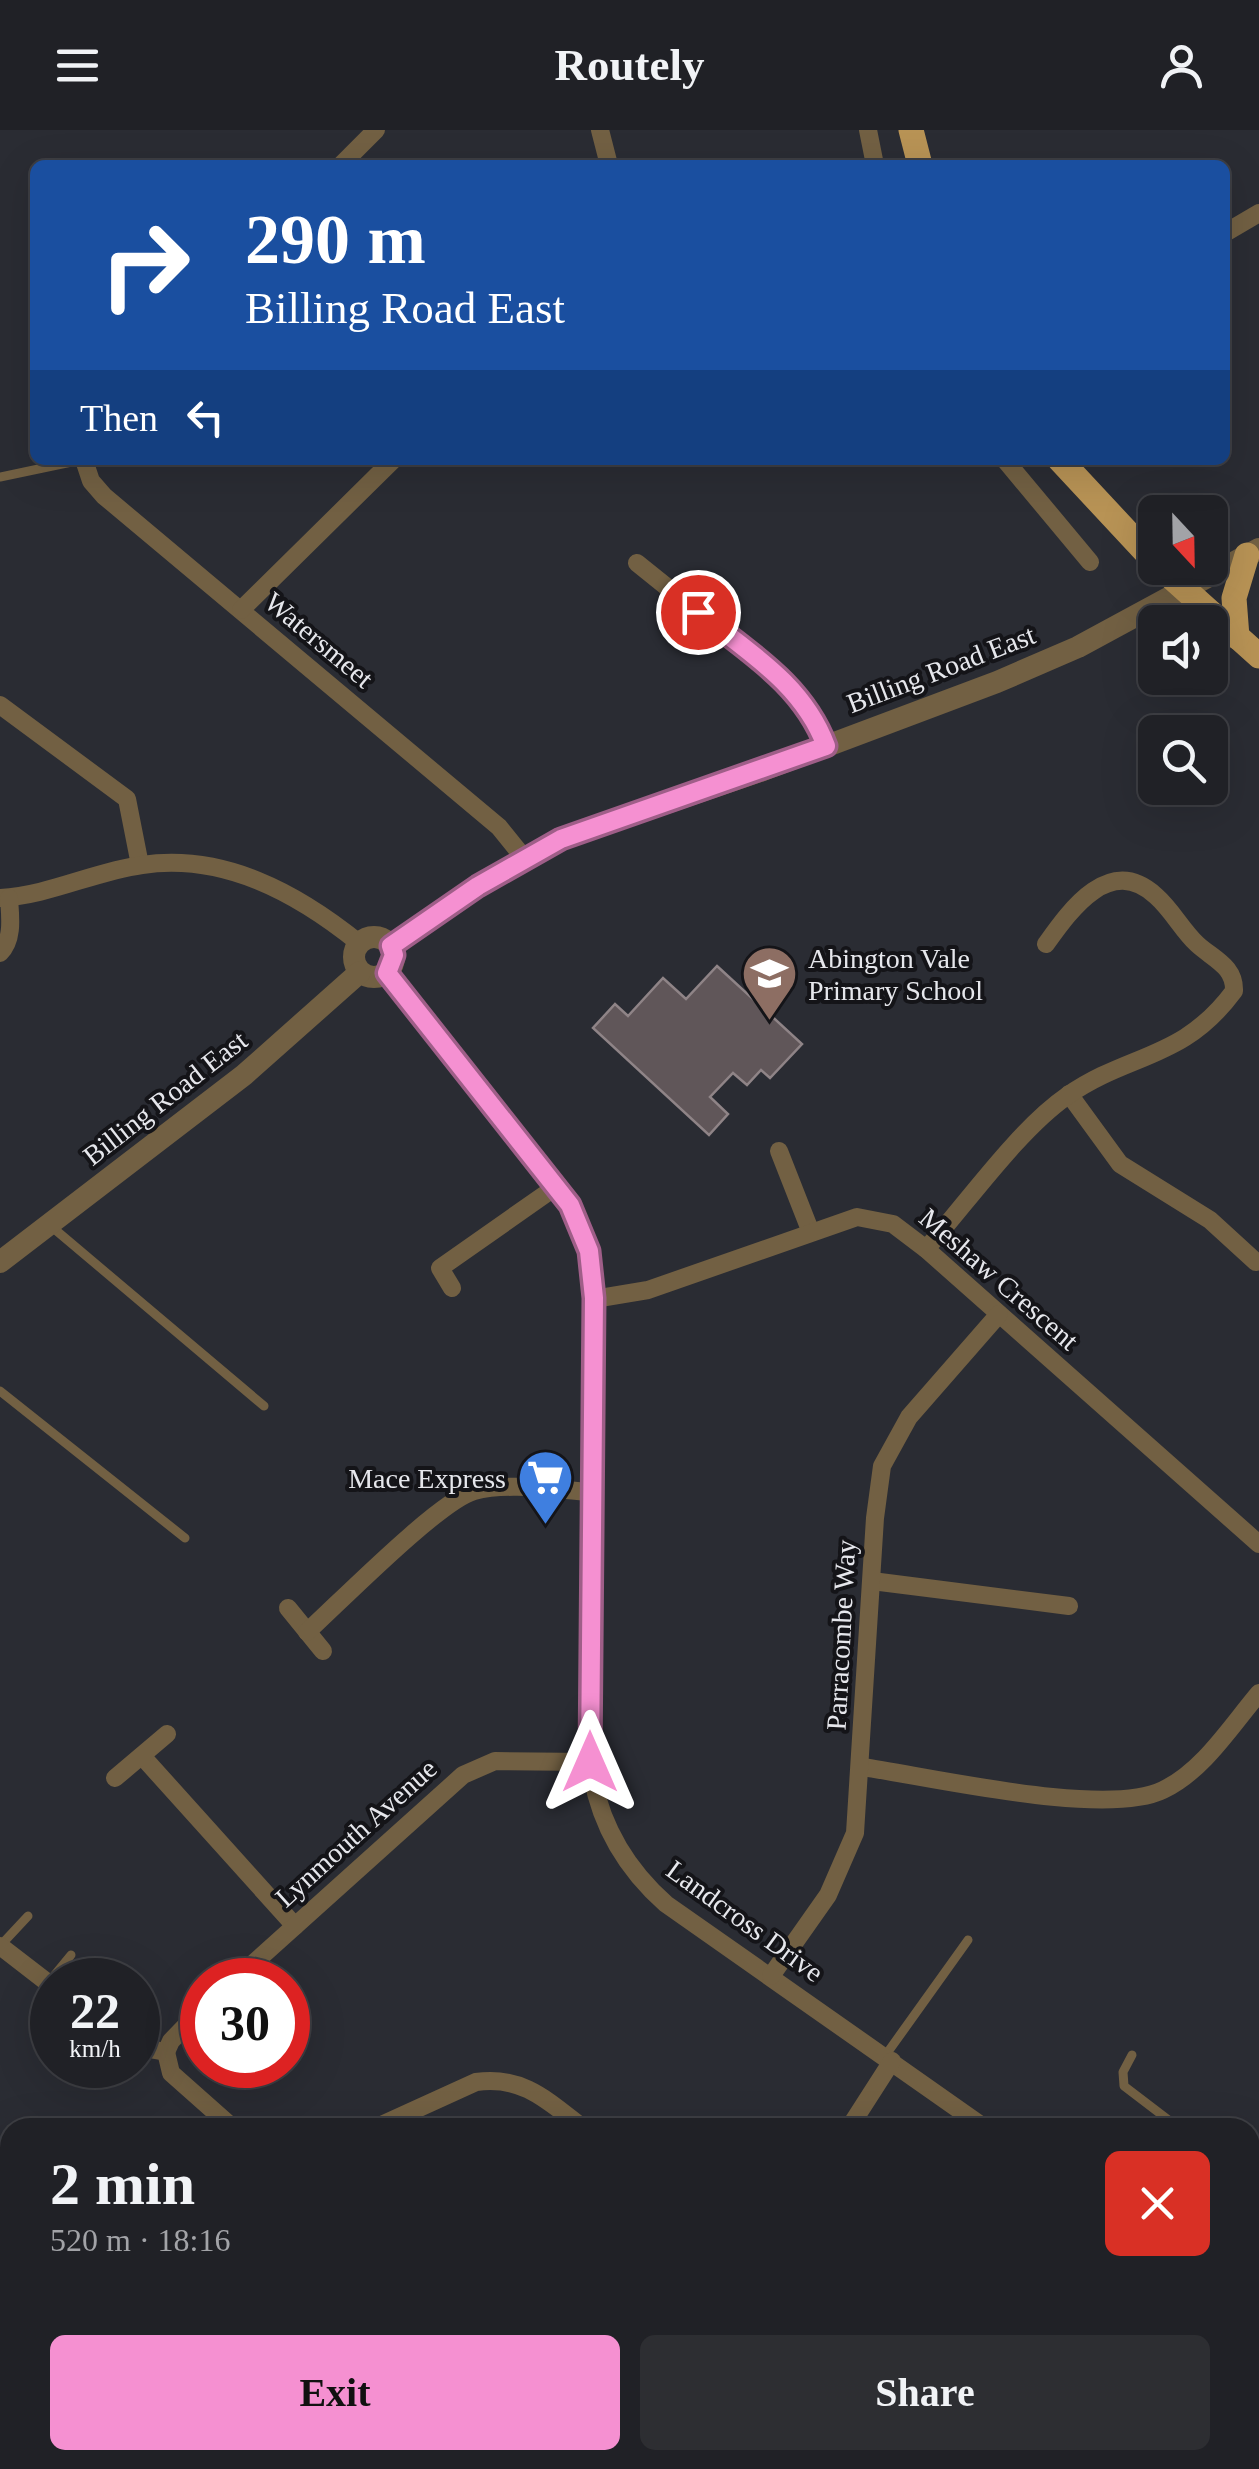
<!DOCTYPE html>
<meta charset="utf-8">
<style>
body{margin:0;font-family:"Times New Roman",serif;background:#2d2e32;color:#f1f3f6;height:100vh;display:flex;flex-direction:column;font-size:38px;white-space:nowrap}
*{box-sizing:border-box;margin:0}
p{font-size:32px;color:#a2a3a7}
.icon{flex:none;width:55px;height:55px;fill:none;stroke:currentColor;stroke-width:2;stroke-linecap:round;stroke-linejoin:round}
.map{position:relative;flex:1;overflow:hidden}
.side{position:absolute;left:0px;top:1988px;width:1260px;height:352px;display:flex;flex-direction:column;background:#202126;border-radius:30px 30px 0 0;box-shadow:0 10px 40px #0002,0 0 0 2px #3d3e43}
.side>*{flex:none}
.top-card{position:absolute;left:30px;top:30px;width:1200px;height:305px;border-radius:15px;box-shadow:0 10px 40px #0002,0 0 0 2px #3d3e43;background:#1a4fa0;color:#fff;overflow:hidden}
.needle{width:65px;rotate:158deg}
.tools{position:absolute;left:1138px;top:365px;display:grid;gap:20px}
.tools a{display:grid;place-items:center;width:90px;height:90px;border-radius:15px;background:#202126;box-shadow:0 10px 40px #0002,0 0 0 2px #3d3e43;font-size:50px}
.speed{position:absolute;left:30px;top:1828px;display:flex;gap:20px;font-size:50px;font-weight:700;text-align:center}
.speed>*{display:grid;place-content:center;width:130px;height:130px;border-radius:50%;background:#202126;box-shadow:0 10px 40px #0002,0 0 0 2px #3d3e43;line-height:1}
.speed small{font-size:25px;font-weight:400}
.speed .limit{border:15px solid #d22;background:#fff;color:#111}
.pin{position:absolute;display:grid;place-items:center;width:85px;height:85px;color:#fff;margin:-42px;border:5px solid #fff;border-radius:50%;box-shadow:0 2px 10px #0007}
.me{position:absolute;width:110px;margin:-55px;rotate:0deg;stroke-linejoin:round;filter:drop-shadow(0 0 8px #0008)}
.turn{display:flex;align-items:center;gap:35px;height:210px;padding:0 50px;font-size:45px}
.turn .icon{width:130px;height:130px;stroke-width:2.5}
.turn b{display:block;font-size:70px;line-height:85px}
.then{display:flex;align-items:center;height:95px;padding:0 50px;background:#0003;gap:20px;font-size:38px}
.round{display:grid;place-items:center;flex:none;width:105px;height:105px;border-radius:15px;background:#2d2e32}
.head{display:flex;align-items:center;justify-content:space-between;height:170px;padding:0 50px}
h1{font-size:60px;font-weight:800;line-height:75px}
.primary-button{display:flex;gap:20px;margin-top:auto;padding:20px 50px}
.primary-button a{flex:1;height:115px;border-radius:15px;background:#f590d1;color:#111;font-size:40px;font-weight:800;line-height:115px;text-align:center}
.primary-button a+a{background:#2d2e32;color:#f1f3f6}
header{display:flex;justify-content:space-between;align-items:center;height:130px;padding:0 50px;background:#202126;font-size:45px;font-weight:800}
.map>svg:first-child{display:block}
</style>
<header><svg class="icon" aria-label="menu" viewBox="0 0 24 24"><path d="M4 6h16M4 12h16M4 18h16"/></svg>Routely<svg class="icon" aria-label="person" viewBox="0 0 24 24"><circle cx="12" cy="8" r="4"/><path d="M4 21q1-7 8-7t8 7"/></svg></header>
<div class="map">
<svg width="1259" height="2339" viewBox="0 0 1259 2339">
<rect width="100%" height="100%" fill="#2a2c33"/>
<path fill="#425548" d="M1259 2127V2339H1103L1107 2330H1250V2139Z"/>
<path fill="#605659" stroke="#8f8487" stroke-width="2.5" d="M717 836 802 914 770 948 761 940 747 955 733 943 710 967 728 984 709 1005 593 898 615 874 628 886 663 848 686 869Z"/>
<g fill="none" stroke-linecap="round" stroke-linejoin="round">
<g stroke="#726043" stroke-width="9">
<path d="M0 347 81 330"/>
<path d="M52 1097 264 1276"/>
<path d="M0 1261 185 1408"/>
<path d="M0 1816 28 1786"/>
<path d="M48 1853 71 1825"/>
<path d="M1132 1925 1123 1942 1124 1956 1179 1998"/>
<path d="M885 1926 968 1810"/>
<path d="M1250 2050 1259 2057"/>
<path d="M991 2330 1003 2339"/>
<path d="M203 2338 205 2339"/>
</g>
<g stroke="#726043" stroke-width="18">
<path d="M600 0 609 35"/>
<path d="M868 0 875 35"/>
<path d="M341 35 376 0"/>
<path d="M1225 103 1259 83"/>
<path d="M84 330 91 351 104 366 499 697 524 728"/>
<path d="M1005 330 1090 432"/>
<path d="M637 433 790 556 816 590 826 616"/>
<path d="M241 480 393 330"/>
<path d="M0 575 127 669 140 735"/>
<path d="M0 768C50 765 93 742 142 735 224 723 297 763 359 813"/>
<path d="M0 823C14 809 10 785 9 768"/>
<path d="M387 843 570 1075 589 1121 594 1169 590 1632C597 1689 623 1736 666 1774L985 1998"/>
<path d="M1069 964 1120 1034 1210 1090 1256 1132"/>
<path d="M779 1021 810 1100"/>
<path d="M926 1119C966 1074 1019 999 1067 966 1130 922 1182 931 1234 861 1235 836 1213 829 1197 814 1182 800 1172 780 1156 766 1110 724 1071 779 1046 814"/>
<path d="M452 1158 440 1138 557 1056"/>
<path d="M594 1169 648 1160 857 1087 893 1094 926 1119 1259 1414"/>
<path d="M872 1451 1069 1476"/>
<path d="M288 1478 323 1521"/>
<path d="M307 1502C340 1472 439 1371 474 1361 509 1352 555 1360 591 1362"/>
<path d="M142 1626 295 1796"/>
<path d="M862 1637C931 1647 1106 1688 1163 1660 1203 1641 1231 1596 1259 1563"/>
<path d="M115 1648 167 1604"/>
<path d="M0 1816 52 1856"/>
<path d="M771 1846 828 1765 855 1703 875 1388 882 1336 909 1287 999 1184"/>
<path d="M235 1850 463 1645 495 1631 590 1632"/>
<path d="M138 1917 166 1922 171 1943 233 1998"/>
<path d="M166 1922 171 1911 202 1879"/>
<path d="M375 1998 476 1952C522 1945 548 1971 583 1998"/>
<path d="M849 1998 892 1931"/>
<path d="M307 2339 313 2330"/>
<path d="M484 2339 490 2330"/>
<path d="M659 2339 665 2330"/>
</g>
<g stroke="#726043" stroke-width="22">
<circle cx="374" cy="827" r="20"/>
<path d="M391 816 478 756 561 709 763 640 997 552 1078 517 1259 419"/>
<path d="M0 1132 244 945 360 842"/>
<path d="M1250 2104 1259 2091"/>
<path d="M1082 2339 1088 2330"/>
</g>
<g stroke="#b89355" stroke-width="25">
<path d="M911 0 920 35"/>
<path d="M1060 330 1155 432"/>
<path d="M1161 438 1259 526"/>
<path d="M1237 507 1234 468 1247 425"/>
</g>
</g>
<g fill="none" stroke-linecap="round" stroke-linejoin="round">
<defs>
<path id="route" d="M590 1632 594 1168 589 1121 570 1075 387 843 394 825 391 816 478 756 561 709 826 616C803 554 748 522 698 482"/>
</defs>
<use href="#route" stroke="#9f5e88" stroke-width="25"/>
<use href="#route" stroke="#f590d1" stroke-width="18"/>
</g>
<defs>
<symbol id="school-pin" viewBox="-11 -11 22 30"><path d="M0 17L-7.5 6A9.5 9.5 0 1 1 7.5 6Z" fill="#8d6e63" stroke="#141418"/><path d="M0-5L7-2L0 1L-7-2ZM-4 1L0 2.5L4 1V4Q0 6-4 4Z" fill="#fff"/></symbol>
<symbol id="supermarket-pin" viewBox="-11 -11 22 30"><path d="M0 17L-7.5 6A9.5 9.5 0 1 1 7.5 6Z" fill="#3f7fe0" stroke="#141418"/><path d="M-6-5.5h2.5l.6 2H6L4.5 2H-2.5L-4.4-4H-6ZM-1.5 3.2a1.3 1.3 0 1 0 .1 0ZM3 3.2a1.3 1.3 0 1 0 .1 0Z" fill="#fff"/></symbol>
</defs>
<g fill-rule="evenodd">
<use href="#school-pin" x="738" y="812" width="63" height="86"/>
<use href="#supermarket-pin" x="514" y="1316" width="63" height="86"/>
</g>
<g text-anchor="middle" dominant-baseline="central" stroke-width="8" stroke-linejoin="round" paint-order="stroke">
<g font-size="28" fill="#e6e7ec" stroke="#141418">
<text transform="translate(319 510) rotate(40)">Watersmeet</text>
<text transform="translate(941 539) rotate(-21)">Billing Road East</text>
<text transform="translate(165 968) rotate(-38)">Billing Road East</text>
<text transform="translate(999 1149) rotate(41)">Meshaw Crescent</text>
<text transform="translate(841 1505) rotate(-87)">Parracombe Way</text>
<text transform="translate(356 1703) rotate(-42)">Lynmouth Avenue</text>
<text transform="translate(745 1791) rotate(36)">Landcross Drive</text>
</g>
<g font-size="28" fill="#e6e7ec" stroke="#141418" text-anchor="start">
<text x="808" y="828">Abington Vale<tspan x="808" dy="32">Primary School</tspan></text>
<text x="506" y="1348" text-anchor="end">Mace Express</text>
</g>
</g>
</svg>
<div class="tools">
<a><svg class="needle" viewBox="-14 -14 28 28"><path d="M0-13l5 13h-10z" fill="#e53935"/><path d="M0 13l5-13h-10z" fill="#a2a3a7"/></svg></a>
<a><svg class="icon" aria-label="sound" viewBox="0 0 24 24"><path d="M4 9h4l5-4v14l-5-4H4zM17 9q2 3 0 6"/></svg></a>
<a><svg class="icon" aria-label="search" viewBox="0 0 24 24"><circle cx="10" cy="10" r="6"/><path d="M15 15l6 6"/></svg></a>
</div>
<div class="speed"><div>22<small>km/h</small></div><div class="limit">30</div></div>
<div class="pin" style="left:698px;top:482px;background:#d93025"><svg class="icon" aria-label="arrive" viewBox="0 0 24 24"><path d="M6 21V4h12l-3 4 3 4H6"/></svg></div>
<svg class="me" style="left:590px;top:1632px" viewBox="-20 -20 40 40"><path d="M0-17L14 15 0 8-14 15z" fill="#f590d1" stroke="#fff" stroke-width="4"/></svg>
<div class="top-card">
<div class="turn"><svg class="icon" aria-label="right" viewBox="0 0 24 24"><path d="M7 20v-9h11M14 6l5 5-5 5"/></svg><div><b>290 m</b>Billing Road East</div></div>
<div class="then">Then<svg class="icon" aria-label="left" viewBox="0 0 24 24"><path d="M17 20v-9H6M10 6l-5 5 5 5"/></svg></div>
</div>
<section class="side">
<div class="head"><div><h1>2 min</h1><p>520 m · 18:16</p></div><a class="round" style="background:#d93025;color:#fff"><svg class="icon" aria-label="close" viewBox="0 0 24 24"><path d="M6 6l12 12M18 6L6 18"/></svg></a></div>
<div class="primary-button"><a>Exit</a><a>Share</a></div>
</section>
</div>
